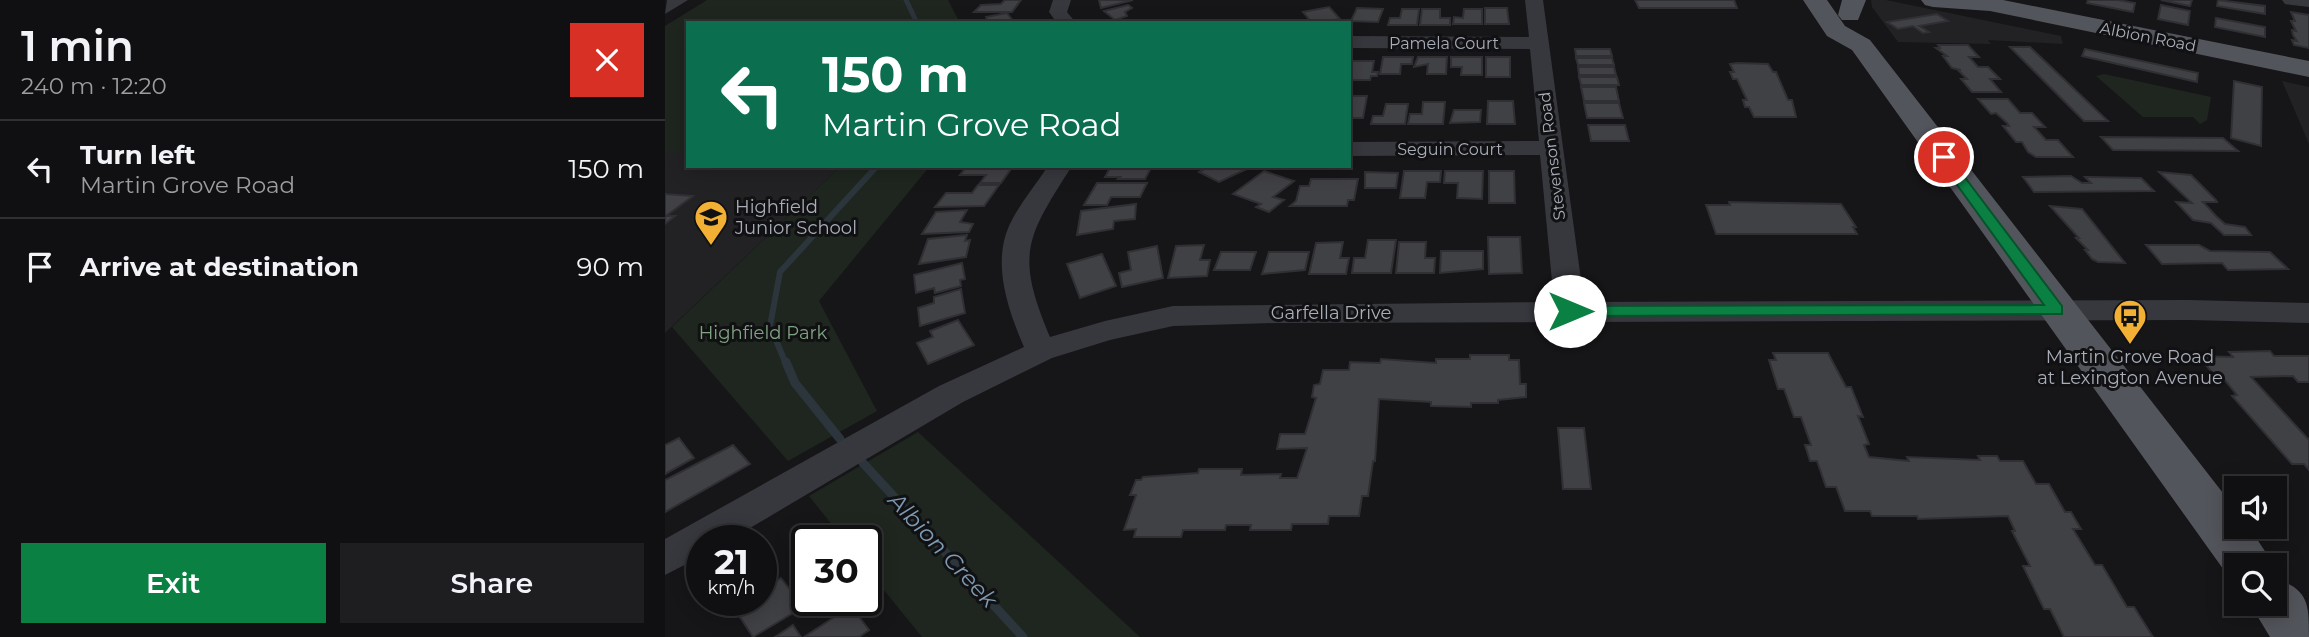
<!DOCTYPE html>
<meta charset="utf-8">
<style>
body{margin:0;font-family:Montserrat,sans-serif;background:#1e1e20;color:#f1f3f6;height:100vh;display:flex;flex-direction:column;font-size:26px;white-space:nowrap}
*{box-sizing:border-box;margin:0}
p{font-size:23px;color:#9c9d9f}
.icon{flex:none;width:38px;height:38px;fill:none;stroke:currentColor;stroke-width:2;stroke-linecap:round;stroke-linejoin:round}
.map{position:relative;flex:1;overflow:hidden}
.sheet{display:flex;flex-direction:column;background:#101012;width:665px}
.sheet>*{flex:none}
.guide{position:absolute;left:21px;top:21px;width:665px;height:147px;border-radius:0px;box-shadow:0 4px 18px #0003,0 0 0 2px #303032;background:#0b6e4f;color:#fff;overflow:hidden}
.controls{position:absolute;left:1559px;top:476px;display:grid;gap:14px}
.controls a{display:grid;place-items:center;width:63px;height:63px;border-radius:0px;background:#101012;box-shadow:0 4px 18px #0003,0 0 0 2px #303032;font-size:35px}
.speed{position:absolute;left:21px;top:525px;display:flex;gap:14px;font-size:35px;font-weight:700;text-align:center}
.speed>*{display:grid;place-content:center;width:91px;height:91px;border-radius:50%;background:#101012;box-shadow:0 4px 18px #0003,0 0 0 2px #303032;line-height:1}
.speed small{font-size:18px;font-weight:400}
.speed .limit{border:4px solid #111;border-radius:10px;background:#fff;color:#111}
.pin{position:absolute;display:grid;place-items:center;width:60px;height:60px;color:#fff;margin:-30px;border:4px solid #fff;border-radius:50%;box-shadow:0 2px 7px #0007}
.me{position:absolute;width:77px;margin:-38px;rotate:90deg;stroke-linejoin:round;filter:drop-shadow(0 0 5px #0008)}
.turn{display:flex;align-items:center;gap:24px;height:147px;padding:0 21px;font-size:32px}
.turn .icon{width:91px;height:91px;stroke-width:2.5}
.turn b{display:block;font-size:49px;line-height:60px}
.round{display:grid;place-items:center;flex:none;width:74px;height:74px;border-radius:0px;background:#1e1e20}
.summary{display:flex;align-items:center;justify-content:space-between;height:119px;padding:0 21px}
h1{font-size:42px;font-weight:600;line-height:52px}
.primary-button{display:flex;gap:14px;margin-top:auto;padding:14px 21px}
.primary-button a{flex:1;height:80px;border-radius:0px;background:#0b8043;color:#fff;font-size:28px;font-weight:600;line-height:80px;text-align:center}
.primary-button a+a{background:#1e1e20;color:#f1f3f6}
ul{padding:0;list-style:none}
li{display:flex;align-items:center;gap:21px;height:98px;padding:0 21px;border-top:2px solid #303032}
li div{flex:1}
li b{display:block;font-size:26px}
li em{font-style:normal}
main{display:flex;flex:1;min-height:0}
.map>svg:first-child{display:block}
</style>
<main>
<section class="sheet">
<div class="summary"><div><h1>1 min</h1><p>240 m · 12:20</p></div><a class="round" style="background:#d93025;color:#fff"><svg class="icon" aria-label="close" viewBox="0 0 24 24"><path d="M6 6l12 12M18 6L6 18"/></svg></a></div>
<ul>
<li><svg class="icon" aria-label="left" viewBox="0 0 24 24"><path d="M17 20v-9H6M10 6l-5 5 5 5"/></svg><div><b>Turn left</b><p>Martin Grove Road</p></div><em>150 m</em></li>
<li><svg class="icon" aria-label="arrive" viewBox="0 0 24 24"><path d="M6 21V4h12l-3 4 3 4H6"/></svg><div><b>Arrive at destination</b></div><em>90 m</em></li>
</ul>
<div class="primary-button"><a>Exit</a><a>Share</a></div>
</section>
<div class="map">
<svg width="1644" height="637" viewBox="0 0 1644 637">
<rect width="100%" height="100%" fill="#161618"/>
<g fill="#222225">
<path d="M1206 0H1221L1396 36 1398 44 1323 40 1326 44 1233 42 1207 7Z"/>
<path d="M1617 81 1644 87V144Z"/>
<path d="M0 152H23V166H176L0 333Z"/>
</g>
<g fill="#1e261f">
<path d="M42 0H283L295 23H23V152H0V26Z"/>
<path d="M1439 74 1546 97 1542 120 1535 124 1528 117H1478L1431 76Z"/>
<path d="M176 166H265L154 301 212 411 123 461 7 327Z"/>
<path d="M253 432 475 637H257L201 568V541H180L144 496Z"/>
</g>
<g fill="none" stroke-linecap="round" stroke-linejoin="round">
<path stroke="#2c353c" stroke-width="5" d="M241 0 252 23"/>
<path stroke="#2c353c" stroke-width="6" d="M121 364 105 326 115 272 212 166"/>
<g stroke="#2c353c" stroke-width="9">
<path d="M121 362 130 383 175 439"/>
<path d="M198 463 358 637"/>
</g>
</g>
<g fill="#404145" stroke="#303034" stroke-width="2">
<path d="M340 0H356L347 12H309L316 5 336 4Z"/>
<path d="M434 0H468L436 8Z"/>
<path d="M970 0H1069L1072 8H974Z"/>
<path d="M1423 0H1453L1470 3 1468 12 1422 3Z"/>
<path d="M1496 0H1527L1525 6Z"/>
<path d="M1553 0 1600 6V14L1552 6Z"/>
<path d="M463 5 467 8 460 12 462 16 450 20 439 11Z"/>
<path d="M1496 5 1525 11 1523 25 1493 19Z"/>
<path d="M664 7 675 19 647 23 638 12Z"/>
<path d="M692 8 718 9 713 22 686 21Z"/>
<path d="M820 8H842L844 24H820Z"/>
<path d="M737 9H754L752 25H723L725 18H735Z"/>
<path d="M757 9H775V18H785V25H755Z"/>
<path d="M799 9H817V24H788L789 17 798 18Z"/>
<path d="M1626 12 1644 15V48L1629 45 1627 40 1632 41 1628 35 1627 30 1631 31 1626 21H1630Z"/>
<path d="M342 13 348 21 323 23 321 17Z"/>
<path d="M1272 14 1283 21 1254 26 1264 32 1258 33 1248 26 1233 29 1222 22Z"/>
<path d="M1551 18 1600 27V37L1550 27Z"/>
<path d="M1273 45H1303L1314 57H1304L1313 67H1323L1335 79H1325L1336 92H1307L1296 79H1302L1293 70H1296L1287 68 1278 56H1282L1271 48H1275Z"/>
<path d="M1345 47H1365L1443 121H1419Z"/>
<path d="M910 49H945L947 56H911Z"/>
<path d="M1420 49 1533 73 1532 82 1417 56Z"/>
<path d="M718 57H748L747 64H736L735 74H715Z"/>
<path d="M753 57H782L781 74H762L763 64 749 67Z"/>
<path d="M786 57H817V75H796L797 67H786Z"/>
<rect x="821" y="57" width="24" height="20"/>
<path d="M911 58H947L949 65H913Z"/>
<path d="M684 61H709L707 72H713L712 76H706L705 80H684Z"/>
<path d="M1072 63 1103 64 1108 72H1111L1123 100H1127L1131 117H1089L1084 107H1080L1078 100H1082L1072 79H1068L1065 72H1069L1065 64Z"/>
<path d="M913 67H949L951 75H914Z"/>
<path d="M914 77H952L954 85H916Z"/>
<path d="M1569 81 1597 87 1596 146 1566 138Z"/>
<path d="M916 87H951L954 101H919Z"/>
<path d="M684 96H702L698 118H684Z"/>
<path d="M1313 99H1343L1355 113H1367L1380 127H1369L1381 140H1393L1408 157H1371L1363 152 1357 142H1351L1338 126H1344L1342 123 1331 113 1326 114Z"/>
<path d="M823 101H848L850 124H822Z"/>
<path d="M758 102H780L778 124H743L745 114H757Z"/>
<path d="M919 103H954L958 118H922Z"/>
<path d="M721 104H743L740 124H706L708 116H718Z"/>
<path d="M789 110H816L815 122 785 123Z"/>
<path d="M923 125H960L964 141H926Z"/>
<path d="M1436 137 1558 138 1573 151 1448 150Z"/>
<path d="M302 166H348L336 183H315L321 175H295Z"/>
<path d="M446 166H487L480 179H453L455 177H440Z"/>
<path d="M588 166 554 182 534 172 538 170 533 167 536 166Z"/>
<path d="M599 171 629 181 608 197 619 200 604 212 591 207 596 204 568 194Z"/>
<path d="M739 171H776L775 182H762L760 198H735Z"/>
<path d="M780 171H818L817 199 792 198 793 183H779Z"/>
<path d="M824 171H849L850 203H824Z"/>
<path d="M700 172 733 173 731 188H700Z"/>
<path d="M1494 172 1526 175 1551 200 1552 202H1538L1551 216 1560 224 1580 227 1586 235H1559L1546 223 1528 220 1511 202 1527 203Z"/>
<path d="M1406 176 1417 183H1426L1420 177H1425L1476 178 1489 191 1369 192 1358 177Z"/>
<path d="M646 179H693L689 200H683L682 206H625L631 201 635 186H644Z"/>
<path d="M432 183H482L475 197H446L442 205H419Z"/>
<path d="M313 185H334L319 206 270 207 281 193H307Z"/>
<path d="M0 194 28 196 1 216H10L0 224Z"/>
<path d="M1064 202 1176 204 1191 227H1188L1192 234H1051L1041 205H1065Z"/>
<path d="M471 204 470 219 449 221 448 229 412 235 416 211Z"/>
<path d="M1385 206 1417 209 1460 263 1433 262 1427 259 1420 250H1423L1411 238H1414Z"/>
<path d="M302 210 295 222 308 224 304 232 257 234 271 212Z"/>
<path d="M302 235 300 241 305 240 301 257 254 264 263 239Z"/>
<path d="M823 237H855L857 273 824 274Z"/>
<path d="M703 240H731L726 273H687L689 258H700Z"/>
<path d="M678 242 675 258H684L681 274H644L651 243Z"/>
<path d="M734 242H761L760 258H770L769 273H731Z"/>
<path d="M539 245 535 260H545L542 276 503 278 511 246Z"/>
<path d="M1481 245H1534L1545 251 1605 252 1623 269 1563 270 1557 263 1497 264Z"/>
<path d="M492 246 498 278 457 287 454 273 466 270 463 252Z"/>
<path d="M776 251H818V269L775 273Z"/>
<path d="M556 252H591L585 270H549Z"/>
<path d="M604 252H644L640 270 597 274Z"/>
<path d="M437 254 451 286 415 298 402 264Z"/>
<path d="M297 263 300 279 295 280 296 286 270 293 269 288 251 293 249 275Z"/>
<path d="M296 289 300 313 255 326 253 308 269 303V297Z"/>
<path d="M293 320 309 345 263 364 252 343 268 337 265 331Z"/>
<path d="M1605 351 1609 356H1644V382H1633L1628 376 1586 377 1644 440V470L1639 464H1627L1567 396 1572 395 1559 379H1553L1533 356 1568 357 1564 352Z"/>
<path d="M1108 353H1163L1181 387H1186L1198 417 1193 416 1204 444 1199 445 1204 457 1244 461 1242 457 1315 460 1313 456H1332L1335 461H1358L1371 484H1384L1400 512H1406L1416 529H1408L1430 565H1437L1462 607H1469L1488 637H1399L1385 609H1379L1358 566H1365L1347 531H1350L1343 516 1253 519 1252 516H1207L1205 511H1180L1171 487H1161L1152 461H1145L1140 445H1146L1136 417H1129L1119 389H1113L1104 360H1111Z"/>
<path d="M805 355H844V360H854L855 384H861V397L833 400V403H806V407L766 406V402L714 399 710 461H708L703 496H697L694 516H664L663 524H627L626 530H585L586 525H561L560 530H518L516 537H469L471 529 459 530 471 495H465L471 480H476L478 477 533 473 534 469H577L576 475 616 474 615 478H632L642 448 612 449 615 434H640L651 398 647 397 649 385 655 384 658 370H684L685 362 715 363 716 359 771 363V359H805Z"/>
<path d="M893 428H919L926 489H898Z"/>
<path d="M14 438 29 458 0 474V445Z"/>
<path d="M68 445 85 464 0 512V480Z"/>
<path d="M116 578 138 607 88 637 69 608 81 600H96V591Z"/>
<path d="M186 606 204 630 194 637H139Z"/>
<path d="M128 625 136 637H110Z"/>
</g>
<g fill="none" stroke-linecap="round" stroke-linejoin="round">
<g fill="#37383d" fill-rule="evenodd">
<path d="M23 0 0 14 2 0Z"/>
<path d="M388 0H406L402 12 411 23H392L384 12Z"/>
<path d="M860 0H878L919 302 1524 300 1644 303V323L1524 320 610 323 508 326 445 340 387 358 298 402 63 541H37V556L0 575V539L274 386 359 347C343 310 327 264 344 226 354 204 370 186 383 166H407C361 238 350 254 385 337L440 321 508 306 889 302 875 155 684 156V142L874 141 865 49 684 48V36L864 37Z"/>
<path d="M1617 0H1644V7L1620 4Z"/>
</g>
<g fill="#53555c" fill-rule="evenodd">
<path d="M1138 0H1162L1180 26 1205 40 1572 511V527H1584L1609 565H1572V582L1566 580 1187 50 1162 36Z"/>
<path d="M1177 0H1201L1193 20H1177L1173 15Z"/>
<path d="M1256 0H1338L1644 61V77L1325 11 1268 7 1260 5Z"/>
<path d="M1610 578C1644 590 1644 604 1644 637H1605L1585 604H1610Z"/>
</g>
</g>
<path fill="#0b8043" stroke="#07532c" stroke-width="2" d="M1274 155H1283L1397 306V314L905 316 897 311 905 306 1379 305 1274 160Z"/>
<defs>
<symbol id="school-pin" viewBox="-11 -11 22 30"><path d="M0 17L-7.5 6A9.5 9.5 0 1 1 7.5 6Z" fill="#f2b134" stroke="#111113"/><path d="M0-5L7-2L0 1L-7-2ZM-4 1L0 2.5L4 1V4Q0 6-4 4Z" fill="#111"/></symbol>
<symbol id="bus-pin" viewBox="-11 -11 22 30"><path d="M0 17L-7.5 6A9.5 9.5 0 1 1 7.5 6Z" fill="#f2b134" stroke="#111113"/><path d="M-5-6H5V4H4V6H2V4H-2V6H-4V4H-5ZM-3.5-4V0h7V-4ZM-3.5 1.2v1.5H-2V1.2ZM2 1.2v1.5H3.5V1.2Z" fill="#111"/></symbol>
</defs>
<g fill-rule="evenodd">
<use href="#school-pin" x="27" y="198" width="38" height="52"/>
<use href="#bus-pin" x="1446" y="297" width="38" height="52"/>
</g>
<g text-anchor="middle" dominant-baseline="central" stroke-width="6" stroke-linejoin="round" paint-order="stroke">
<g font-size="16" fill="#a8adb8" stroke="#111113">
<text transform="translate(1483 37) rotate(11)">Albion Road</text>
<text x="779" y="43">Pamela Court</text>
<text x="785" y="149">Seguin Court</text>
<text transform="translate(887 156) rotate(-97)">Stevenson Road</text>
</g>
<g font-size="18" fill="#a8adb8" stroke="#111113" text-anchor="start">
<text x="70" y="207">Highfield<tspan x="70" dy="21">Junior School</tspan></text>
<text x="1465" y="357" text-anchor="middle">Martin Grove Road<tspan x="1465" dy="21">at Lexington Avenue</tspan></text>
</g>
<g font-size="18" fill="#a8adb8" stroke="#111113">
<text x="666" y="313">Garfella Drive</text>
</g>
<g font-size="18" fill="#7fa381" stroke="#111113">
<text x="98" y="333">Highfield Park</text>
</g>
<g font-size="23" font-style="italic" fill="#7f9bb3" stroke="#111113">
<text transform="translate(278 550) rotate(47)">Albion Creek</text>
</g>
</g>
</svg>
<div class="controls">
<a><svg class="icon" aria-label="sound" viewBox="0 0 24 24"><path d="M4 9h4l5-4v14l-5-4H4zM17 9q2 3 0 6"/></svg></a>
<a><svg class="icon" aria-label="search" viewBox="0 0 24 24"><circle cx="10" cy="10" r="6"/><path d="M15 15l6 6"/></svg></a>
</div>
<div class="speed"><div>21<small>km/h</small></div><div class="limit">30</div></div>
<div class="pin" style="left:1279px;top:157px;background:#d93025"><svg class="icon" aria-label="arrive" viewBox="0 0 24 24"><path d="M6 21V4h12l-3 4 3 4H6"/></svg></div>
<svg class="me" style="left:905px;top:311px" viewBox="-20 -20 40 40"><circle r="19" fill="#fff"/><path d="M0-13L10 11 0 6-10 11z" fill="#0b8043"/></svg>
<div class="guide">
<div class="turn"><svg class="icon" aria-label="left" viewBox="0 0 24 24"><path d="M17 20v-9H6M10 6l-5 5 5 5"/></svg><div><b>150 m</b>Martin Grove Road</div></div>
</div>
</div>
</main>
